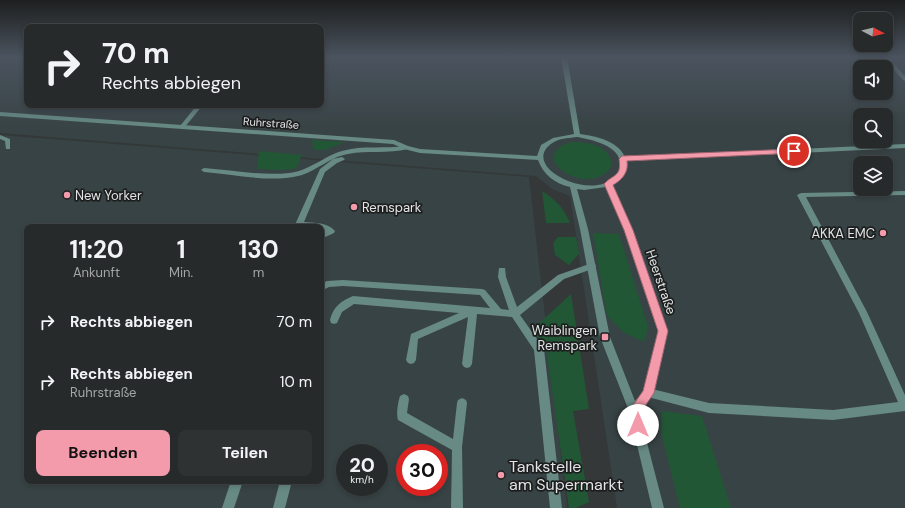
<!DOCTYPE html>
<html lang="de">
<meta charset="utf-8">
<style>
body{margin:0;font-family:"DM Sans",sans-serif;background:#2f3232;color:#f1f3f6;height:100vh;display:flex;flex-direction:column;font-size:15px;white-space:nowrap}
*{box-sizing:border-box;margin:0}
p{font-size:13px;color:#a4a7a8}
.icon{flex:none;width:22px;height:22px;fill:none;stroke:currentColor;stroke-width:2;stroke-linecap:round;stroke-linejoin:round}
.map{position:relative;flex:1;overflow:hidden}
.drawer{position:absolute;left:24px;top:224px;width:300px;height:260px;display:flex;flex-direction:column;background:#272a2a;border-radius:8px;box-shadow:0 2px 6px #0003,0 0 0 1px #434647}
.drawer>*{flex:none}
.hud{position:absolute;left:24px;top:24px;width:300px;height:84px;border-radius:8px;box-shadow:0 2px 6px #0003,0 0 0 1px #434647;background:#272a2a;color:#f1f3f6;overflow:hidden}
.needle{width:26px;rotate:97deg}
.controls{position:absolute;left:853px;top:12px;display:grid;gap:8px}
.controls a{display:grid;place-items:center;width:40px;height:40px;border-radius:8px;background:#272a2a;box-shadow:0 2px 6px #0003,0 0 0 1px #434647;font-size:20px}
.speed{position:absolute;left:336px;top:444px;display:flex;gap:8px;font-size:20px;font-weight:700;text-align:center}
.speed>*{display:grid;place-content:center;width:52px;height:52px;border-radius:50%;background:#272a2a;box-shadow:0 2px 6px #0003,0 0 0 1px #434647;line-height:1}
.speed small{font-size:10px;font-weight:400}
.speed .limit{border:6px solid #d22;background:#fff;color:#111}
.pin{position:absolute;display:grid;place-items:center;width:34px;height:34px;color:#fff;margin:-17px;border:2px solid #fff;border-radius:50%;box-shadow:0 1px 4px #0007}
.me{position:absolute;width:44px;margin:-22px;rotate:0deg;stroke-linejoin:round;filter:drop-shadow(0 0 3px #0008)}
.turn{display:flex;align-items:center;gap:14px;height:84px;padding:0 12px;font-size:18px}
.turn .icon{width:52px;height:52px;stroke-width:2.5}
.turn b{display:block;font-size:28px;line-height:34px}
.eta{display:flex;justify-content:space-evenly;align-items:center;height:68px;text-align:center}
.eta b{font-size:24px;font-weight:700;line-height:28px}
.action{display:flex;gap:8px;margin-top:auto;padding:8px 12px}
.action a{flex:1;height:46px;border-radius:8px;background:#f39aab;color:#111;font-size:16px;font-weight:700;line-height:46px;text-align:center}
.action a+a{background:#2f3232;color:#f1f3f6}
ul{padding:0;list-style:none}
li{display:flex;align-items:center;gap:12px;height:60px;padding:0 12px}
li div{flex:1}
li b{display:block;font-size:15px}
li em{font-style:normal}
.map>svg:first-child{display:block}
</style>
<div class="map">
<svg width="905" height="508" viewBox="0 0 905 508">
<rect width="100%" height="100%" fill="#343838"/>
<g fill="#384345" fill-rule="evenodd">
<path d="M0 57H27V105H321V57H905V508H617L570 196 552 189 536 176 0 133ZM860 67H886V93H860ZM860 115H886V141H860ZM860 163H886V189H860Z"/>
<path d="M0 135 529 177 567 508H0ZM27 227H321V481H27ZM345 453H379V487H345ZM405 453H439V487H405Z"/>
</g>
<g fill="#225736">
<path d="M312 140 345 142 325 150H314Z"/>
<path d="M573 142C590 142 609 146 612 164 602 189 560 180 553 158 556 147 563 144 573 142Z"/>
<path d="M259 151 302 155 296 169 281 170 257 169Z"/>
<path d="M542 191C556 200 564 208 570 223H546Z"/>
<path d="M593 233 619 234 648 327 644 342 624 333 607 316Z"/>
<path d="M558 237H576L579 254 569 265 555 255 553 243Z"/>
<path d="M571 294 589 409 573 411 589 502 576 508H569L546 348 532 330Z"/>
<path d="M662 411 702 416 731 508H680L661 432Z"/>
</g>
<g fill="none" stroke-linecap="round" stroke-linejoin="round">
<g fill="#678a84" fill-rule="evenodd">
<path d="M197 105H203L184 128H180V126Z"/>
<path d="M0 135 10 139V149H6L5 141 0 139Z"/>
<path d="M406 146 409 148 408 149C388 154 368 150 348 154 329 157 316 172 298 176 269 183 233 174 204 172L201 170 204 168C232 170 261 176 289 173 309 171 324 156 342 151 363 145 385 149 406 146Z"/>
<path d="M342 157 345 159 344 160 337 163 325 172 304 222C315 223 327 222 335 231L334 233 321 239V233L325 231 321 229V227H294L320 169 333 159Z"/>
<path d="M905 191V195L806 197 867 312 905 395V411L833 420 709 413 644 396 643 393 644 390 648 388 709 403 833 410 898 402 859 313 797 195 801 193Z"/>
<path d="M592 263 595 264 596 266 595 268 564 279 520 315 544 349 562 508H550L534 350 512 317 477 314 472 364 470 367 467 368 464 367 462 364 468 317 418 339 416 360 414 363 411 364 408 363 406 360 411 334 459 313 354 304 342 312 337 323 334 324 331 323 330 320C333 307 341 301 353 296L490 308 480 295 343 286 329 287 321 291V284L327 281 343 280 482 289 485 290 501 309 509 310 498 277 499 268H505L506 277 517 307 558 275Z"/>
<path d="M404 394 408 396 409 399 407 413 453 439 457 403 458 400 462 398 466 400 467 403 462 447 463 508H451L452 450 398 420C396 413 398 402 400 396Z"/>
<path d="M231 481H243L234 508H222Z"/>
<path d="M280 481H292L285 508H273Z"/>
</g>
<g fill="#678a84" fill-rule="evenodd">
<path d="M561 57H567L580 134C596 136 618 141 625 157L905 144V148L627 161C626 172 622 180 612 185L632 230 668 331 653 393 639 412 664 508H652L629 411 600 337 580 229 570 187C555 184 543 174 538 160L420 153 404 149 393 144 0 116V112L394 140 408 146 420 149 537 156 541 145 553 138 574 134ZM577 137C593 140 622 146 620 166 619 171 618 174 615 177 598 193 565 184 550 170 539 159 542 148 556 141 562 138 570 138 577 137ZM606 187 624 230 658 331 644 391 635 401 610 337 588 229 577 189 584 190Z"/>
<path d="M883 57H888L905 76V81L903 80Z"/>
</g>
</g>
<linearGradient id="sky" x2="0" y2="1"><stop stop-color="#1d1f1f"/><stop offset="0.44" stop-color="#4a535e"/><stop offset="1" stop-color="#4a535e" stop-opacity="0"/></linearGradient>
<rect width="905" height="129" fill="url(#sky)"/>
<path fill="#f39aab" stroke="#9e646f" d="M794 149H797V153L627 161C629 172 622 180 613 185L633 230 668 331 654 393 641 412 644 425 642 429 638 431 634 429 629 411 643 391 658 331 624 230 604 184C613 174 622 177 619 159L622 156Z"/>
<g fill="#f39aab" stroke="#1d1f1f" stroke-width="1.5">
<circle cx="67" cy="195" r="4"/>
<circle cx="354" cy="207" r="4"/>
<circle cx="883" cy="233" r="4"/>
<rect x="601" y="333" width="8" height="8" rx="2"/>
<circle cx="501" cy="475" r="4"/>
</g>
<g text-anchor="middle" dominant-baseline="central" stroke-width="3.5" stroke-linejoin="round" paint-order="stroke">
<g font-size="11" fill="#e2e4e5" stroke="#1d1f1f">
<text transform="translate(271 123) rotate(4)">Ruhrstraße</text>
</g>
<g font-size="13" fill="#e2e4e5" stroke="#1d1f1f" text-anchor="start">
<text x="75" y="195">New Yorker</text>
<text x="362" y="207">Remspark</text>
<text x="875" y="233" text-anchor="end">AKKA EMC</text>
<text x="597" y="330" text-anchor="end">Waiblingen<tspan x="597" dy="15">Remspark</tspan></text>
</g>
<g font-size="13" fill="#e2e4e5" stroke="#1d1f1f">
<text transform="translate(661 282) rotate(71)">Heerstraße</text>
</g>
<g font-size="16" fill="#e2e4e5" stroke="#1d1f1f" text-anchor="start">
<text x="509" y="466">Tankstelle<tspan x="509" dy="18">am Supermarkt</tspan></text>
</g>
</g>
</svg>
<div class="controls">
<a><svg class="needle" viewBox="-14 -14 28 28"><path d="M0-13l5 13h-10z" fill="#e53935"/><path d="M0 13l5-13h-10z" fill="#a4a7a8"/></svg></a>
<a><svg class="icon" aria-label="sound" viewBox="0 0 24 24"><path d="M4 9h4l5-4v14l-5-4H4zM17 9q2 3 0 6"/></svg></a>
<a><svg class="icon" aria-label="search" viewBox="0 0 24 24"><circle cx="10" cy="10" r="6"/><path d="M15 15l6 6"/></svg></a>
<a><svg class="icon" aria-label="layers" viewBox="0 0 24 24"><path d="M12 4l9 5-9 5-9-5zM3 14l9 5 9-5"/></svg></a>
</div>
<div class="speed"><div>20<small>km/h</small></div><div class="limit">30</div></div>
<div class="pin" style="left:794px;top:151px;background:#d93025"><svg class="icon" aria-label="arrive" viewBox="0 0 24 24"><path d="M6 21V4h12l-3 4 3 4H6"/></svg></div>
<svg class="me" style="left:638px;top:425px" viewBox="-20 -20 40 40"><circle r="19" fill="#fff"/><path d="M0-13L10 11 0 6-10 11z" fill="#f39aab"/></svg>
<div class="hud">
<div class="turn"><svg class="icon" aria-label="right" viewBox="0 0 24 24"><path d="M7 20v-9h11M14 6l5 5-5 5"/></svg><div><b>70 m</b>Rechts abbiegen</div></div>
</div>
<section class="drawer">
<div class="eta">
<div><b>11:20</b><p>Ankunft</p></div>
<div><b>1</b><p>Min.</p></div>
<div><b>130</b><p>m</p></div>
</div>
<ul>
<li><svg class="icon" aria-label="right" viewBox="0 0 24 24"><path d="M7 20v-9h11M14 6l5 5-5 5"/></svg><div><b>Rechts abbiegen</b></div><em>70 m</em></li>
<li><svg class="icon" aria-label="right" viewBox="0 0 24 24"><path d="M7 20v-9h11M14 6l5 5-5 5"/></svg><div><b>Rechts abbiegen</b><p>Ruhrstraße</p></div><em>10 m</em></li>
</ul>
<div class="action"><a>Beenden</a><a>Teilen</a></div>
</section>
</div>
